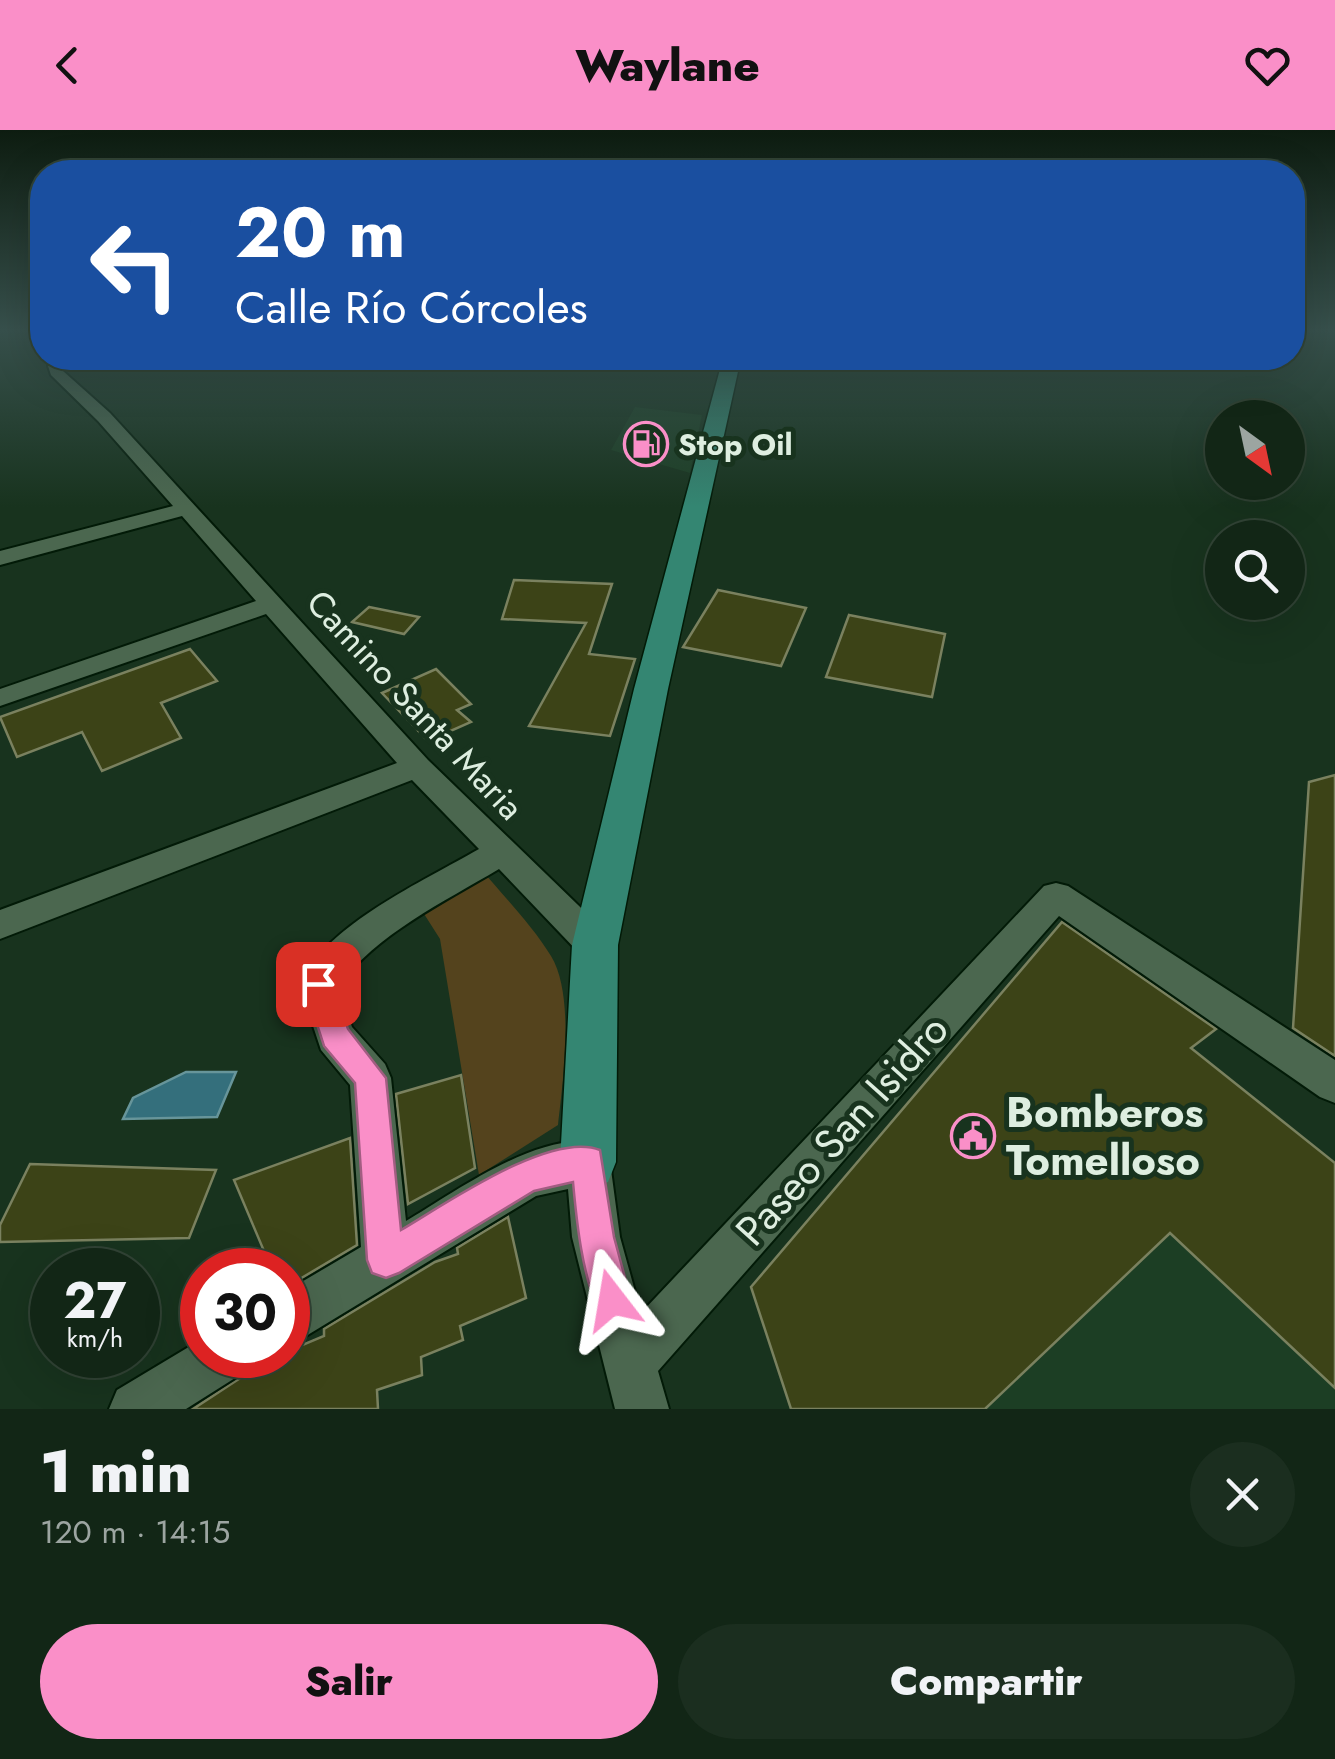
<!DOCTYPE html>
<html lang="es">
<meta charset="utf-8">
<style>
body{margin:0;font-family:Jost,sans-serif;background:#1b2e1f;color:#f1f3f6;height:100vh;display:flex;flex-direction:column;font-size:38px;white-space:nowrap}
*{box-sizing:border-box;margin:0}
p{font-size:32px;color:#9ca5a1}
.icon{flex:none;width:55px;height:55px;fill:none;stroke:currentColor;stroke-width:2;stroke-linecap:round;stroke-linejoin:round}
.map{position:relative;height:1279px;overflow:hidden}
.sheet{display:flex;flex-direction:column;background:#122616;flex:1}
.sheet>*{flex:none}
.guide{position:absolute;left:30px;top:30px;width:1275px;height:210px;border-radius:40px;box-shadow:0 10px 40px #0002,0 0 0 2px #314335;background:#1a4fa0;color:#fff;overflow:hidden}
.needle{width:65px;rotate:147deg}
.fabs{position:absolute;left:1205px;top:270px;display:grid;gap:20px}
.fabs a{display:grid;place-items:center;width:100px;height:100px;border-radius:50%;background:#122616;box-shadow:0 10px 40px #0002,0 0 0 2px #314335;font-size:50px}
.speed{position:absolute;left:30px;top:1118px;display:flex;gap:20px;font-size:50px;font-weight:700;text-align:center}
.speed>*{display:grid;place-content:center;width:130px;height:130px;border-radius:50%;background:#122616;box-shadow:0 10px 40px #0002,0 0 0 2px #314335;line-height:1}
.speed small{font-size:25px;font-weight:400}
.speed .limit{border:15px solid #d22;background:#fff;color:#111}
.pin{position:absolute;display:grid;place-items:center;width:85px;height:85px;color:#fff;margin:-42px;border-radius:20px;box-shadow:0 5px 15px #0006}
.me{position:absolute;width:110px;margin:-55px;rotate:346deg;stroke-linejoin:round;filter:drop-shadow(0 0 8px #0008)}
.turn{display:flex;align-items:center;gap:35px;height:210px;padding:0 40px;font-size:45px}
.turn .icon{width:130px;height:130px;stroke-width:2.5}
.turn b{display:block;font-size:70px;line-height:85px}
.round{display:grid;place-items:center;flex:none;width:105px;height:105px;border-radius:52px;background:#1b2e1f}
.head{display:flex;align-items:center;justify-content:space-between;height:170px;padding:0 40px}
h1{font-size:60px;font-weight:800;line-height:75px}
.cta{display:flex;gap:20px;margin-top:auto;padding:20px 40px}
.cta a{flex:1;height:115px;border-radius:60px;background:#fa8fc8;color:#111;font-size:40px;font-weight:800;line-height:115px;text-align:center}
.cta a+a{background:#1b2e1f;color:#f1f3f6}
header{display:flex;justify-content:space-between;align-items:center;height:130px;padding:0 40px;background:#fa8fc8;color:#111;font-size:45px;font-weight:800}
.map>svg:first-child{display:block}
</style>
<header><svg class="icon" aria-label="back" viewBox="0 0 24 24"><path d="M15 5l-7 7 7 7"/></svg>Waylane<svg class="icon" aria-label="heart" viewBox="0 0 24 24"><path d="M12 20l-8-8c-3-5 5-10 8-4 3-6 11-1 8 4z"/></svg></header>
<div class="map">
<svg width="1335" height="1279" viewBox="0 0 1335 1279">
<rect width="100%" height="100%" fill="#18331e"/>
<g fill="#1c3e24">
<path d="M635 277 702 285 690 343 611 320Z"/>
<path d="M1170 1103 1335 1258V1279H985Z"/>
</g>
<path fill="#54431d" d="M482 740C505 768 532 795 551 826 575 865 563 950 558 995L479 1045 440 809 419 776Z"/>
<path fill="#346f7c" stroke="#67959a" stroke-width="2.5" d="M186 942H236L217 987 123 989 133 968Z"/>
<g fill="#3c4317" stroke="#7a815f" stroke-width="2.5">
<path d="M514 450 612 454 589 524 635 529 610 606 529 596 586 493 502 489Z"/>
<path d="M718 460 806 478 781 536 683 517Z"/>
<path d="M369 477 419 487 404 504 352 492Z"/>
<path d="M849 485 945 504 932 567 826 547Z"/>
<path d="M190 519 217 551 161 573 181 608 102 641 82 602 17 627 0 587Z"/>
<path d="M436 539 471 574 457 580 471 592 428 611 382 563Z"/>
<path d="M1335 645V926L1293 898 1309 652Z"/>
<path d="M1062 792 1216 899 1191 918 1335 1033V1258L1170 1103 985 1279H791L751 1157Z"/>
<path d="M461 945 475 1038 408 1074 396 964Z"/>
<path d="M350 1008 357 1115 288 1156V1140H272L234 1050Z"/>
<path d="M30 1034 216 1040 189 1108 0 1112V1095Z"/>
<path d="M508 1087 526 1168 460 1196 463 1210 421 1227 422 1245 377 1260 378 1279H193L271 1228 288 1225V1221L324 1206V1199L435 1132 458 1124 457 1118Z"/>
</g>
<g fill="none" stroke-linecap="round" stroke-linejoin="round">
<defs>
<g id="minor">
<path d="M61 228H78L63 241 110 283 428 630 608 804 613 815 608 826 595 830 582 826 499 739C444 772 376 804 338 857L352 897 385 934 391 948 406 1091C454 1063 548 993 604 1016L610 1032 620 1107 641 1183 1044 756 1056 753 1068 756 1335 930V973L1320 967 1059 786 658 1241 669 1279H615L572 1107 568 1059 536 1066 306 1206 288 1213V1160L361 1117 350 955 321 920 299 854C329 793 422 752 479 719L412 650 0 809V780L397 633 266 484 0 576V559L256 471 182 386 0 435V421L173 376 98 291 51 245 48 236Z"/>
<path d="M202 1209V1225H251L243 1243 186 1279H109L117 1260Z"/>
</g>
<path id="major" d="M723 228H741L668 559 618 815 616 1032 608 1052 588 1060 568 1052 560 1032 572 815 634 559Z"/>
</defs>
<use href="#minor" stroke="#021a07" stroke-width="4"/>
<use href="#major" stroke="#021a07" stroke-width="3"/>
<use href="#minor" fill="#4b674f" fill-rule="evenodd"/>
<use href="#major" fill="#348672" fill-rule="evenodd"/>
</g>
<linearGradient id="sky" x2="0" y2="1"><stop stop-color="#0d1c10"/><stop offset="0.53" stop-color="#37504c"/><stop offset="1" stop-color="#37504c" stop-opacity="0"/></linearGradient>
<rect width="1335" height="377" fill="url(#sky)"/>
<path fill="#fa8fc8" stroke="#a25d82" stroke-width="2.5" d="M318 841 328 845 348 899 386 948 401 1100C444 1075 551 1000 600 1020L614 1107 631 1170 626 1183 612 1189 599 1183C582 1142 577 1096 573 1052L534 1061 399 1143 386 1148 372 1143 367 1130 355 953 324 916 304 854 308 845Z"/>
<defs>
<symbol id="fuel-ring" viewBox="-11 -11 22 22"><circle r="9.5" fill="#18331e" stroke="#fa8fc8" stroke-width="1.5"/><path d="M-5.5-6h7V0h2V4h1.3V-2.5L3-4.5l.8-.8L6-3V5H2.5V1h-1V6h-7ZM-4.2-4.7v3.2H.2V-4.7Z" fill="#fa8fc8"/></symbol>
<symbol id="civic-ring" viewBox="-11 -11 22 22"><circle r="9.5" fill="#18331e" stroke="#fa8fc8" stroke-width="1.5"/><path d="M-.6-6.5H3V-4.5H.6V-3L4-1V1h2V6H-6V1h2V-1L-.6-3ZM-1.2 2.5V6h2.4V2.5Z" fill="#fa8fc8"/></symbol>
</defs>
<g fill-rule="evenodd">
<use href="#fuel-ring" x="621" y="289" width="50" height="50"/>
<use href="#civic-ring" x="948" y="981" width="50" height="50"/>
</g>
<g text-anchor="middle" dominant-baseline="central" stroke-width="10" stroke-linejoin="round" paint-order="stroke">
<g font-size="30" font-weight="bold" fill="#deeee0" stroke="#18331e" text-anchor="start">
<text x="678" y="314">Stop Oil</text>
</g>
<g font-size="35" fill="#deeee0" stroke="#18331e">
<text transform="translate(415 575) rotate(47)">Camino Santa Maria</text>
</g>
<g font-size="42" font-weight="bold" fill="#deeee0" stroke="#18331e" text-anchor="start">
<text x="1006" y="982">Bomberos<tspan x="1006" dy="48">Tomelloso</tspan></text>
</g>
<g font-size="42" fill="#deeee0" stroke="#18331e">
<text transform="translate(842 1000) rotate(-48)">Paseo San Isidro</text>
</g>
</g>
</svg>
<div class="fabs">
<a><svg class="needle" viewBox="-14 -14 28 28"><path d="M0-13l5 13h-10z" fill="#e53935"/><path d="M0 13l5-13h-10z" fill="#9ca5a1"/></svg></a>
<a><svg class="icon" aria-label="search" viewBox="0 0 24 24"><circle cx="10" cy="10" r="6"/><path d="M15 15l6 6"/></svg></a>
</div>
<div class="speed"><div>27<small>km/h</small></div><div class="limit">30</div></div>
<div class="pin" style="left:318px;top:854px;background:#d93025"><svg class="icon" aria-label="arrive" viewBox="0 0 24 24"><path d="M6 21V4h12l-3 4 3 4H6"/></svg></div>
<svg class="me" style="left:612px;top:1170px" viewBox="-20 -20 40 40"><path d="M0-17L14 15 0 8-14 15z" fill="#fa8fc8" stroke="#fff" stroke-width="4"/></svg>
<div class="guide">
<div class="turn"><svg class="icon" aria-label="left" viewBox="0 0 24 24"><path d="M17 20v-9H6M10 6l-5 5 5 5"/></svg><div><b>20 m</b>Calle Río Córcoles</div></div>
</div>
</div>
<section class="sheet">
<div class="head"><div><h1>1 min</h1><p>120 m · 14:15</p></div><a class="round"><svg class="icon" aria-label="close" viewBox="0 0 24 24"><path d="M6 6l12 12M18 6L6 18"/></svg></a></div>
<div class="cta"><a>Salir</a><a>Compartir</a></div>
</section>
